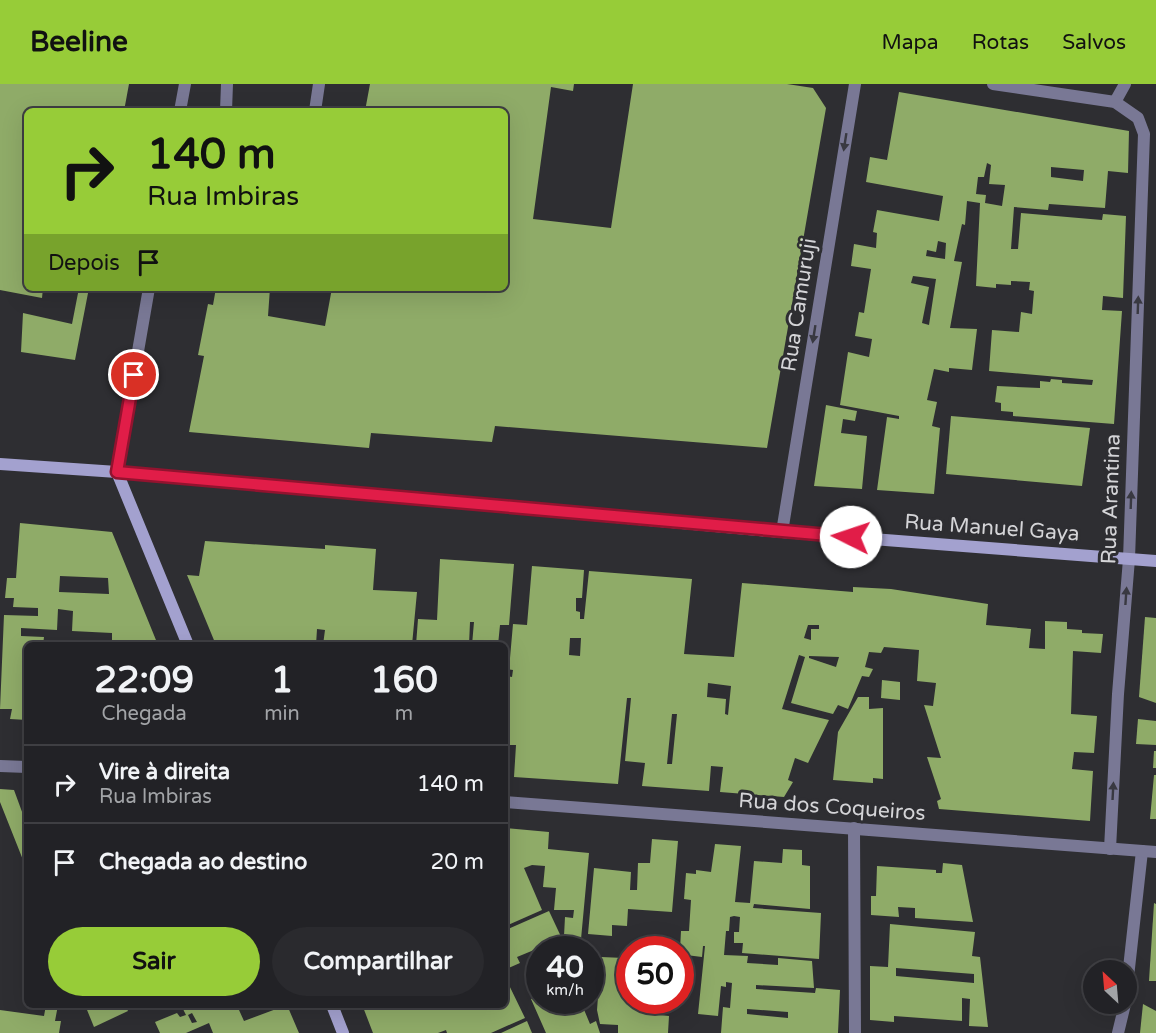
<!DOCTYPE html>
<html lang="pt">
<meta charset="utf-8">
<style>
body{margin:0;font-family:"Varela Round",sans-serif;background:#2a2a2e;color:#f1f3f6;height:100vh;display:flex;flex-direction:column;font-size:22px;white-space:nowrap}
*{box-sizing:border-box;margin:0}
p{font-size:20px;color:#a2a4a7}
.icon{flex:none;width:33px;height:33px;fill:none;stroke:currentColor;stroke-width:2;stroke-linecap:round;stroke-linejoin:round}
.map{position:relative;flex:1;overflow:hidden}
.side{position:absolute;left:24px;top:558px;width:484px;height:366px;display:flex;flex-direction:column;background:#222226;border-radius:9px;box-shadow:0 6px 24px #0002,0 0 0 2px #3f3f43}
.side>*{flex:none}
.guide{position:absolute;left:24px;top:24px;width:484px;height:183px;border-radius:9px;box-shadow:0 6px 24px #0002,0 0 0 2px #3f3f43;background:#97cc38;color:#111;overflow:hidden}
.needle{width:39px;rotate:334deg}
.buttons{position:absolute;left:1083px;top:876px;display:grid;gap:12px}
.buttons a{display:grid;place-items:center;width:54px;height:54px;border-radius:50%;background:#222226;box-shadow:0 6px 24px #0002,0 0 0 2px #3f3f43;font-size:30px}
.speed{position:absolute;left:526px;top:852px;display:flex;gap:12px;font-size:30px;font-weight:700;text-align:center}
.speed>*{display:grid;place-content:center;width:78px;height:78px;border-radius:50%;background:#222226;box-shadow:0 6px 24px #0002,0 0 0 2px #3f3f43;line-height:1}
.speed small{font-size:15px;font-weight:400}
.speed .limit{border:9px solid #d22;background:#fff;color:#111}
.pin{position:absolute;display:grid;place-items:center;width:51px;height:51px;color:#fff;margin:-26px;border:3px solid #fff;border-radius:50%;box-shadow:0 2px 6px #0007}
.me{position:absolute;width:66px;margin:-33px;rotate:274deg;stroke-linejoin:round;filter:drop-shadow(0 0 4px #0008)}
.turn{display:flex;align-items:center;gap:21px;height:126px;padding:0 24px;font-size:27px}
.turn .icon{width:78px;height:78px;stroke-width:2.5}
.turn b{display:block;font-size:42px;line-height:51px}
.then{display:flex;align-items:center;height:57px;padding:0 24px;background:#0003;gap:12px;font-size:22px}
.eta{display:flex;justify-content:space-evenly;align-items:center;height:102px;text-align:center}
.eta b{font-size:36px;font-weight:700;line-height:42px}
.cta{display:flex;gap:12px;margin-top:auto;padding:12px 24px}
.cta a{flex:1;height:69px;border-radius:36px;background:#97cc38;color:#111;font-size:24px;font-weight:700;line-height:69px;text-align:center}
.cta a+a{background:#2a2a2e;color:#f1f3f6}
ul{padding:0;list-style:none}
li{display:flex;align-items:center;gap:18px;height:78px;padding:0 24px;border-top:2px solid #3f3f43}
li div{flex:1}
li b{display:block;font-size:22px}
li em{font-style:normal}
header{display:flex;align-items:center;gap:36px;box-sizing:border-box;height:84px;padding:0 30px;background:#97cc38;color:#111}
header strong{font-size:28px}
nav{display:flex;gap:33px;margin-inline-start:auto;font-size:21px}
.map>svg:first-child{display:block}
</style>
<header>
<strong>Beeline</strong>
<nav><a>Mapa</a><a>Rotas</a><a>Salvos</a></nav>
</header>
<div class="map">
<svg width="1156" height="949" viewBox="0 0 1156 949">
<rect width="100%" height="100%" fill="#2e2e32"/>
<g fill="#8fab68" fill-rule="evenodd">
<path d="M0 0H129L124 27H27V204H43L42 214 0 206Z"/>
<path d="M370 0H574L573 7 551 3 533 135 611 144 633 0H787L813 4 826 24 767 364 495 342 492 358 371 349 369 364 189 348 204 272 198 271 208 220 213 221 216 204H270L268 232 325 242 332 204H506V27H365Z"/>
<path d="M899 8 1129 47 1128 89 1108 87 1105 124 1049 120 1048 126 1014 123 1011 165H1018L1021 129 1102 136 1103 130 1126 132 1123 214 1103 212 1102 226 1122 227 1114 340 1013 332V328L1001 327V319L995 318 997 302 1040 304V297L1050 298 1051 295 1062 296V299L1092 301 1093 296 989 287 992 246 1019 248 1021 228 1032 230 1034 207 1029 206 1030 198 1011 197V201L996 200V204L976 202 980 119 967 117 965 141 962 140 954 177 962 178 950 244 977 245 972 286 949 284V288L934 285 927 316 937 318 932 342 940 344 934 410 877 406 887 333 899 335V332L840 321 848 268 869 273 872 255 855 252 859 228 864 229 871 185 851 182 854 160 876 164 877 149 873 148 877 126 939 137 943 112 866 98 870 73 887 76ZM987 79 991 81 989 100 1005 101 1002 122 985 119 986 111 976 110 978 93H984ZM1051 83 1084 86 1083 97 1051 93ZM938 157 946 159 945 175 926 172 927 166 936 168ZM913 192 936 195 929 241 922 239 929 203 911 199Z"/>
<path d="M79 204H89L75 276 21 268 23 229 72 240Z"/>
<path d="M826 321 857 327 855 337 843 335 841 349 867 352 862 405 814 402Z"/>
<path d="M951 332 1090 344 1082 402 946 390Z"/>
<path d="M20 439 112 448 158 561H112V549L72 547 73 527 58 525 57 546 21 544V552L44 553 43 561H27V636L10 635 12 625H0L4 531 38 532V524L13 523 14 514H5L7 494H16ZM60 492 108 494 109 510 59 508Z"/>
<path d="M205 457 325 465V461L376 465 373 506 417 508 412 561H323L325 546 317 545 316 561H216L187 491 199 492Z"/>
<path d="M440 475 514 480 509 541H500L498 561H472L474 538H470L469 561H416L418 535 437 536Z"/>
<path d="M532 482 584 486 582 514H576V527L580 528V535H584L589 487 692 495 684 570 734 573 742 499 853 508V503L891 505 988 520 986 541 1031 545 1029 564 1045 565V537L1067 538V545L1082 546V549L1103 550 1101 569 1073 567 1071 630 1097 632 1094 669 1074 668 1072 685 1093 687 1090 737 939 725 937 717 941 715 927 673 941 674 924 621 933 622 936 599 917 597 919 566 884 563 881 569 869 568 865 583 873 585 869 593 862 592 848 625 838 621 833 630 791 619 805 573 799 571 782 625 829 636 808 679 795 674 788 696 793 698 784 713 720 708 723 683 711 682 709 707 642 702 645 679 625 677 631 614H627L618 700 514 693 516 661H506V592L512 593 513 586 506 585V574H510L513 540 527 541ZM808 541H819V545H811V556L804 554ZM570 554H581L580 572 569 571ZM809 572 839 573 836 583 809 574ZM708 599 731 602 728 631 725 630 726 615 707 613ZM672 630H677L672 680H667Z"/>
<path d="M1145 533 1156 534V619L1139 613Z"/>
<path d="M882 596 900 598V616L881 614Z"/>
<path d="M858 613H869V625L883 624V695L873 694V699L833 696 838 648Z"/>
<path d="M1138 635 1156 637V661L1136 660Z"/>
<path d="M1154 667H1156V684H1153Z"/>
<path d="M1154 691H1156V735H1150Z"/>
<path d="M0 705 14 706 25 736 27 735V786L0 718Z"/>
<path d="M506 744 549 748 548 765 589 769 580 866H569L570 852H564L565 833 573 834 574 826H554L556 804 543 803 545 782 532 781 524 784 542 826 506 842Z"/>
<path d="M652 755 678 757 672 828 628 825 627 842 612 841V852L588 850 594 784 631 788 630 806H637L638 779H650Z"/>
<path d="M715 760 741 762 735 818 750 819 754 777 782 779 783 765 802 766V781L810 782V825L754 820 753 824 821 829 819 875 742 869 743 859H734V848H739L740 833 734 832 730 833 729 847H726L724 871 748 872 747 879 778 881V874L812 877 814 904 756 901V905L815 909 816 904 840 906 838 949H721L723 923 730 924 732 899 726 898V903L721 902 718 932 698 930 705 862H703L702 873 686 871V868L680 866 681 847H689L691 816 684 815 686 789 696 790V786L711 788ZM747 925 788 928V934L747 930Z"/>
<path d="M943 779 962 781 973 838 915 834V824L898 823 899 833 871 831V812H876L877 782 936 786V789H942Z"/>
<path d="M1154 819 1156 820V897H1149Z"/>
<path d="M549 827 564 859 550 866H540V870L536 872 534 866 517 873 520 879 506 885V846Z"/>
<path d="M890 840 975 848 972 872 980 873 988 943 969 942 970 915 962 914V937L894 932V938L870 936V882L888 883ZM896 884 974 890V899L896 892Z"/>
<path d="M601 873 624 874V879L630 880V916H650L648 930 669 932 668 949H618V941L600 940 597 926Z"/>
<path d="M506 895 525 934 491 949H447L446 946 438 949H373L363 923 368 921H506Z"/>
<path d="M540 911V916H580L590 940 596 937 600 949H546L531 915Z"/>
<path d="M1143 920 1156 927V949H1140Z"/>
<path d="M46 921H58L55 937H61L59 949H0V926L44 932Z"/>
<path d="M85 921H125L128 927 94 943Z"/>
<path d="M181 921H250L239 926 244 937 287 921 299 949H213L209 939 186 949H160L155 938 177 929 180 933 186 931ZM192 929 197 938 192 939 188 931Z"/>
<path d="M527 937 532 949H501Z"/>
</g>
<g fill="none" stroke-linecap="round" stroke-linejoin="round">
<g stroke="#797895" stroke-width="12">
<path d="M1115 18 1125 0"/>
<path d="M226 27 227 0"/>
<path d="M315 27 319 0"/>
<path d="M1126 911 1142 767"/>
<path d="M1118 949 1125 920"/>
</g>
<g stroke="#797895" stroke-width="12">
<path d="M993 0 1115 18 1138 34 1144 50 1129 475 1118 610 1110 765"/>
<path d="M180 27 185 0"/>
<path d="M117 388 149 204"/>
<path d="M782 448 855 0"/>
<path d="M0 682 27 683"/>
<path d="M506 718 1156 768"/>
<path d="M854 744 855 949"/>
</g>
<g stroke="#a3a1cf" stroke-width="12">
<path d="M0 380 117 388 782 448 1156 477"/>
<path d="M117 388 188 561"/>
<path d="M332 921 343 949"/>
</g>
</g>
<defs><path id="oneway-solid" d="M-6-.8H1V-3.2L6.5 0L1 3.2V.8H-6Z" transform="scale(1.5)"/></defs>
<g fill="#393941">
<use href="#oneway-solid" transform="translate(845 58) rotate(99)"/>
<use href="#oneway-solid" transform="translate(1138 221) rotate(-88)"/>
<use href="#oneway-solid" transform="translate(814 250) rotate(99)"/>
<use href="#oneway-solid" transform="translate(1131 416) rotate(-88)"/>
<use href="#oneway-solid" transform="translate(1126 512) rotate(-86)"/>
<use href="#oneway-solid" transform="translate(1113 707) rotate(-87)"/>
</g>
<g fill="none" stroke-linecap="round" stroke-linejoin="round">
<defs>
<path id="route" d="M134 291 117 388 851 453"/>
</defs>
<use href="#route" stroke="#92132f" stroke-width="15"/>
<use href="#route" stroke="#e11d48" stroke-width="10"/>
</g>
<g text-anchor="middle" dominant-baseline="central" stroke-width="6" stroke-linejoin="round" paint-order="stroke">
<g font-size="21" fill="#d4d4d7" stroke="#2e2e32">
<text transform="translate(799 221) rotate(-81)">Rua Camuruji</text>
<text transform="translate(1111 415) rotate(-88)">Rua Arantina</text>
<text transform="translate(992 444) rotate(4)">Rua Manuel Gaya</text>
<text transform="translate(832 723) rotate(4)">Rua dos Coqueiros</text>
</g>
</g>
</svg>
<div class="buttons">
<a><svg class="needle" viewBox="-14 -14 28 28"><path d="M0-13l5 13h-10z" fill="#e53935"/><path d="M0 13l5-13h-10z" fill="#a2a4a7"/></svg></a>
</div>
<div class="speed"><div>40<small>km/h</small></div><div class="limit">50</div></div>
<div class="pin" style="left:134px;top:291px;background:#d93025"><svg class="icon" aria-label="arrive" viewBox="0 0 24 24"><path d="M6 21V4h12l-3 4 3 4H6"/></svg></div>
<svg class="me" style="left:851px;top:453px" viewBox="-20 -20 40 40"><circle r="19" fill="#fff"/><path d="M0-13L10 11 0 6-10 11z" fill="#e11d48"/></svg>
<div class="guide">
<div class="turn"><svg class="icon" aria-label="right" viewBox="0 0 24 24"><path d="M7 20v-9h11M14 6l5 5-5 5"/></svg><div><b>140 m</b>Rua Imbiras</div></div>
<div class="then">Depois<svg class="icon" aria-label="arrive" viewBox="0 0 24 24"><path d="M6 21V4h12l-3 4 3 4H6"/></svg></div>
</div>
<section class="side">
<div class="eta">
<div><b>22:09</b><p>Chegada</p></div>
<div><b>1</b><p>min</p></div>
<div><b>160</b><p>m</p></div>
</div>
<ul>
<li><svg class="icon" aria-label="right" viewBox="0 0 24 24"><path d="M7 20v-9h11M14 6l5 5-5 5"/></svg><div><b>Vire à direita</b><p>Rua Imbiras</p></div><em>140 m</em></li>
<li><svg class="icon" aria-label="arrive" viewBox="0 0 24 24"><path d="M6 21V4h12l-3 4 3 4H6"/></svg><div><b>Chegada ao destino</b></div><em>20 m</em></li>
</ul>
<div class="cta"><a>Sair</a><a>Compartilhar</a></div>
</section>
</div>
